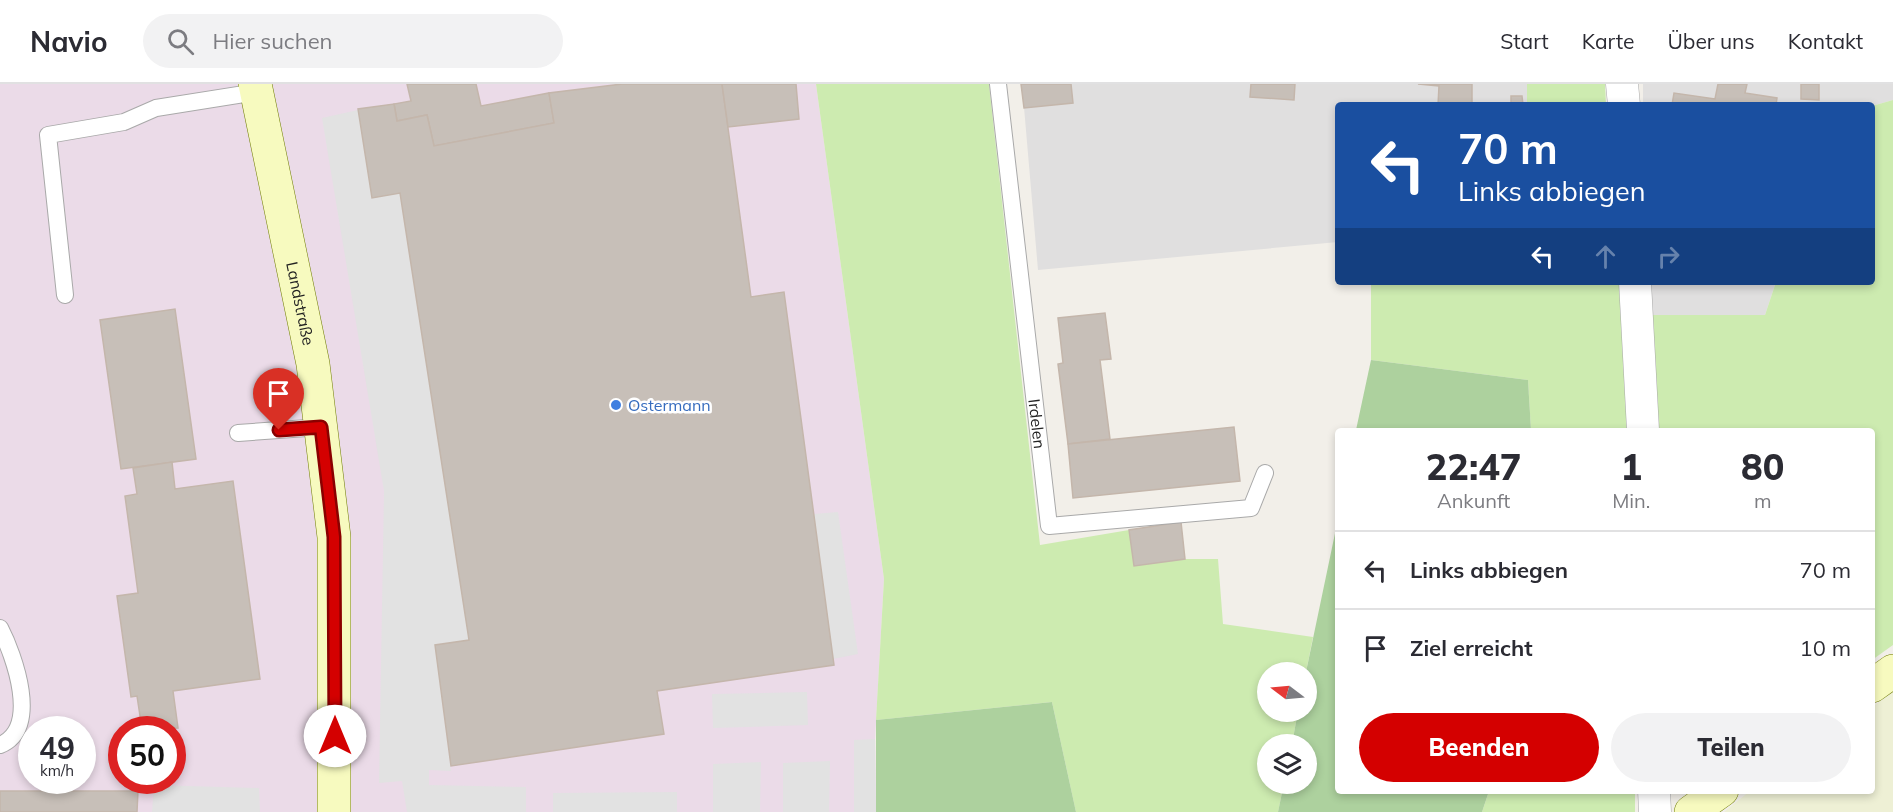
<!DOCTYPE html>
<html lang="de">
<meta charset="utf-8">
<style>
body{margin:0;font-family:Mulish,sans-serif;background:#f2f2f3;color:#2b2b33;height:100vh;display:flex;flex-direction:column;font-size:22px;white-space:nowrap}
*{box-sizing:border-box;margin:0}
p{font-size:20px;color:#7c7c81}
.icon{flex:none;width:33px;height:33px;fill:none;stroke:currentColor;stroke-width:2;stroke-linecap:round;stroke-linejoin:round}
.map{position:relative;flex:1;overflow:hidden}
.panel{position:absolute;left:1335px;top:344px;width:540px;height:366px;display:flex;flex-direction:column;background:#fff;border-radius:6px;box-shadow:0 3px 9px #0003}
.panel>*{flex:none}
.top-card{position:absolute;left:1335px;top:18px;width:540px;height:183px;border-radius:6px;box-shadow:0 3px 9px #0003;background:#1a4fa0;color:#fff;overflow:hidden}
.needle{width:39px;rotate:286deg}
.buttons{position:absolute;left:1257px;top:578px;display:grid;gap:12px}
.buttons a{display:grid;place-items:center;width:60px;height:60px;border-radius:50%;background:#fff;box-shadow:0 3px 9px #0003;font-size:30px}
.speed{position:absolute;left:18px;top:632px;display:flex;gap:12px;font-size:30px;font-weight:700;text-align:center}
.speed>*{display:grid;place-content:center;width:78px;height:78px;border-radius:50%;background:#fff;box-shadow:0 3px 9px #0003;line-height:1}
.speed small{font-size:15px;font-weight:400}
.speed .limit{border:9px solid #d22;background:#fff;color:#111}
.pin{position:absolute;display:grid;place-items:center;width:51px;height:51px;color:#fff;margin:-62px -26px;border-radius:50% 50% 50% 0;rotate:-45deg;box-shadow:0 0 6px #0007}
.pin .icon{rotate:45deg}
.me{position:absolute;width:66px;margin:-33px;rotate:0deg;stroke-linejoin:round;filter:drop-shadow(0 0 4px #0008)}
.turn{display:flex;align-items:center;gap:21px;height:126px;padding:0 24px;font-size:27px}
.turn .icon{width:78px;height:78px;stroke-width:2.5}
.turn b{display:block;font-size:42px;line-height:51px}
.lanes{display:flex;align-items:center;height:57px;padding:0 24px;background:#0003;justify-content:center;gap:30px;direction:ltr}
.lanes .off{opacity:.35}
.eta{display:flex;justify-content:space-evenly;align-items:center;height:102px;text-align:center}
.eta b{font-size:36px;font-weight:800;line-height:42px}
.action{display:flex;gap:12px;margin-top:auto;padding:12px 24px}
.action a{flex:1;height:69px;border-radius:36px;background:#d40000;color:#fff;font-size:24px;font-weight:800;line-height:69px;text-align:center}
.action a+a{background:#f2f2f3;color:#2b2b33}
ul{padding:0;list-style:none}
li{display:flex;align-items:center;gap:18px;height:78px;padding:0 24px;border-top:2px solid #e1e1e2}
li div{flex:1}
li b{display:block;font-size:22px}
li em{font-style:normal}
header{display:flex;align-items:center;gap:36px;box-sizing:border-box;height:84px;padding:0 30px;background:#fff;border-bottom:2px solid #e1e1e2}
header strong{font-size:28px}
nav{display:flex;gap:33px;margin-inline-start:auto;font-size:21px}
.search{width:420px;height:54px;background:#f2f2f3;display:flex;align-items:center;gap:15px;box-sizing:border-box;padding:0 21px;border-radius:33px;color:#7c7c81;font-size:22px}
.map>svg:first-child{display:block}
</style>
<header>
<strong>Navio</strong>
<div class="search"><svg class="icon" aria-label="search" viewBox="0 0 24 24"><circle cx="10" cy="10" r="6"/><path d="M15 15l6 6"/></svg>Hier suchen</div>
<nav><a>Start</a><a>Karte</a><a>Über uns</a><a>Kontakt</a></nav>
</header>
<div class="map">
<svg width="1893" height="728" viewBox="0 0 1893 728">
<rect width="100%" height="100%" fill="#f2efe9"/>
<g fill="#e0dfdf">
<path d="M1022 0H1527V21H1338V158L1038 186Z"/>
<path d="M1643 0H1893V16L1872 22 1643 21Z"/>
<path d="M1650 198H1776L1765 231H1651Z"/>
</g>
<path fill="#ebdbe8" fill-rule="evenodd" d="M0 0H816L884 495 875 655 876 728H0ZM32 645H82V696H32ZM122 645H172V696H122Z"/>
<path fill="#eef0d5" d="M1893 608V728H1724L1750 707 1872 706V623Z"/>
<g fill="#cdebb0">
<path d="M816 0H989L1040 461 1129 446 1134 482 1185 475H1218L1223 540 1313 553 1306 588H1268V627H1298L1292 660H1268V699H1284L1278 728H1076L1052 618 876 636 884 495Z"/>
<path d="M1527 0H1605L1606 21H1527Z"/>
<path d="M1893 16V561L1872 576V346H1655L1651 231H1765L1776 198H1872V22Z"/>
<path d="M1371 198H1619L1630 346H1531L1528 296 1371 276Z"/>
<path d="M1489 707H1635V728H1482Z"/>
</g>
<g fill="#add19e">
<path d="M1371 276 1528 296 1531 346H1356Z"/>
<path d="M1338 435V706L1489 707 1482 728H1278L1284 699H1306V660H1292L1298 627H1306V588Z"/>
<path d="M1052 618 1076 728H876V636Z"/>
</g>
<g fill="#e2e2e2">
<path d="M358 26 372 114 400 109 469 556 435 561 451 687 429 686V701L526 703V728H407L402 697 379 699 384 407 322 34Z"/>
<path d="M838 428 858 570 833 575 814 430Z"/>
<path d="M807 608 808 641 713 644 712 610Z"/>
<path d="M875 655 876 728H854V656Z"/>
<path d="M830 677 829 728H783V679Z"/>
<path d="M761 678 760 728H713V680Z"/>
<path d="M154 701 259 704 260 728H152Z"/>
<path d="M677 708V728H553V709Z"/>
</g>
<g fill="#c7bfb8" stroke="#c4b6ab" stroke-width="1.5">
<path d="M407 0H476L481 22 549 9 554 39 434 62 427 31 397 37 394 20 411 17Z"/>
<path d="M622 0H722L751 213 784 208 834 581 657 607 664 650 451 682 435 561 469 556 400 109 372 114 358 25 394 20 397 37 427 31 434 62 554 39 549 9Z"/>
<path d="M722 0H796L799 35 728 43Z"/>
<path d="M1021 0H1071L1073 19 1024 24Z"/>
<path d="M1251 0H1295L1294 16 1250 13Z"/>
<path d="M1418 0H1472V21H1438L1439 2Z"/>
<path d="M1718 0H1747L1745 9 1777 14 1776 21H1672L1674 9 1715 15Z"/>
<path d="M1801 0H1819V16L1801 15Z"/>
<path d="M1511 12H1522L1523 21H1511Z"/>
<path d="M175 225 196 375 121 385 100 236Z"/>
<path d="M1105 229 1111 275 1100 276 1110 355 1068 360 1058 280 1063 279 1058 234Z"/>
<path d="M1234 343 1240 397 1073 414 1068 360Z"/>
<path d="M172 378 175 405 233 397 260 595 173 607 178 644 142 645 137 612 131 613 117 512 138 509 125 412 137 410 133 384Z"/>
<path d="M1181 438 1185 475 1134 482 1129 446Z"/>
<path d="M0 707H138L137 728H0Z"/>
</g>
<g fill="none" stroke-linecap="round" stroke-linejoin="round">
<defs>
<g id="lane">
<path id="s1" d="M998 0 1049 442 1251 424 1265 389"/>
<path d="M65 211 48 51 124 38 156 24 257 8"/>
<path d="M238 349 321 343"/>
<path d="M0 544C14 571 41 645 0 661"/>
</g>
<g id="street">
<path d="M1622 0 1624 21"/>
<path d="M1635 198 1643 346"/>
<path d="M1654 706 1655 728"/>
</g>
<g id="secondary">
<path id="s2" d="M255 0 313 280 334 453V728"/>
<path d="M1872 602 1893 587"/>
<path d="M1691 728 1722 706"/>
</g>
</defs>
<use href="#lane" stroke="#a9a9a9" stroke-width="18"/>
<use href="#street" stroke="#a9a9a9" stroke-width="33"/>
<use href="#secondary" stroke="#707d05" stroke-width="34"/>
<use href="#lane" stroke="#fff" stroke-width="16"/>
<use href="#street" stroke="#fff" stroke-width="32"/>
<use href="#secondary" stroke="#f7fabf" stroke-width="33"/>
</g>
<g fill="none" stroke-linecap="round" stroke-linejoin="round">
<defs>
<path id="route" d="M279 346 321 343 334 453 335 652"/>
</defs>
<use href="#route" stroke="#8a0000" stroke-width="15"/>
<use href="#route" stroke="#d40000" stroke-width="10"/>
</g>
<circle fill="#3f7fe0" stroke="#fff" stroke-width="2" cx="616" cy="321" r="6"/>
<g text-anchor="middle" dominant-baseline="central" stroke-width="5" stroke-linejoin="round" paint-order="stroke">
<g font-size="16" fill="#222" stroke="#fff">
<text stroke="none"><textPath href="#s2" startOffset="224">Landstraße</textPath></text>
<text stroke="none"><textPath href="#s1" startOffset="342">Irdelen</textPath></text>
</g>
<g font-size="16" fill="#366cbe" stroke="#fff" text-anchor="start">
<text x="628" y="321">Ostermann</text>
</g>
</g>
</svg>
<div class="buttons">
<a><svg class="needle" viewBox="-14 -14 28 28"><path d="M0-13l5 13h-10z" fill="#e53935"/><path d="M0 13l5-13h-10z" fill="#7c7c81"/></svg></a>
<a><svg class="icon" aria-label="layers" viewBox="0 0 24 24"><path d="M12 4l9 5-9 5-9-5zM3 14l9 5 9-5"/></svg></a>
</div>
<div class="speed"><div>49<small>km/h</small></div><div class="limit">50</div></div>
<div class="pin" style="left:279px;top:346px;background:#d93025"><svg class="icon" aria-label="arrive" viewBox="0 0 24 24"><path d="M6 21V4h12l-3 4 3 4H6"/></svg></div>
<svg class="me" style="left:335px;top:652px" viewBox="-20 -20 40 40"><circle r="19" fill="#fff"/><path d="M0-13L10 11 0 6-10 11z" fill="#d40000"/></svg>
<div class="top-card">
<div class="turn"><svg class="icon" aria-label="left" viewBox="0 0 24 24"><path d="M17 20v-9H6M10 6l-5 5 5 5"/></svg><div><b>70 m</b>Links abbiegen</div></div>
<div class="lanes"><svg class="icon" aria-label="left" viewBox="0 0 24 24"><path d="M17 20v-9H6M10 6l-5 5 5 5"/></svg><svg class="icon off" aria-label="ahead" viewBox="0 0 24 24"><path d="M12 20V5M6 11l6-6 6 6"/></svg><svg class="icon off" aria-label="right" viewBox="0 0 24 24"><path d="M7 20v-9h11M14 6l5 5-5 5"/></svg></div>
</div>
<section class="panel">
<div class="eta">
<div><b>22:47</b><p>Ankunft</p></div>
<div><b>1</b><p>Min.</p></div>
<div><b>80</b><p>m</p></div>
</div>
<ul>
<li><svg class="icon" aria-label="left" viewBox="0 0 24 24"><path d="M17 20v-9H6M10 6l-5 5 5 5"/></svg><div><b>Links abbiegen</b></div><em>70 m</em></li>
<li><svg class="icon" aria-label="arrive" viewBox="0 0 24 24"><path d="M6 21V4h12l-3 4 3 4H6"/></svg><div><b>Ziel erreicht</b></div><em>10 m</em></li>
</ul>
<div class="action"><a>Beenden</a><a>Teilen</a></div>
</section>
</div>
